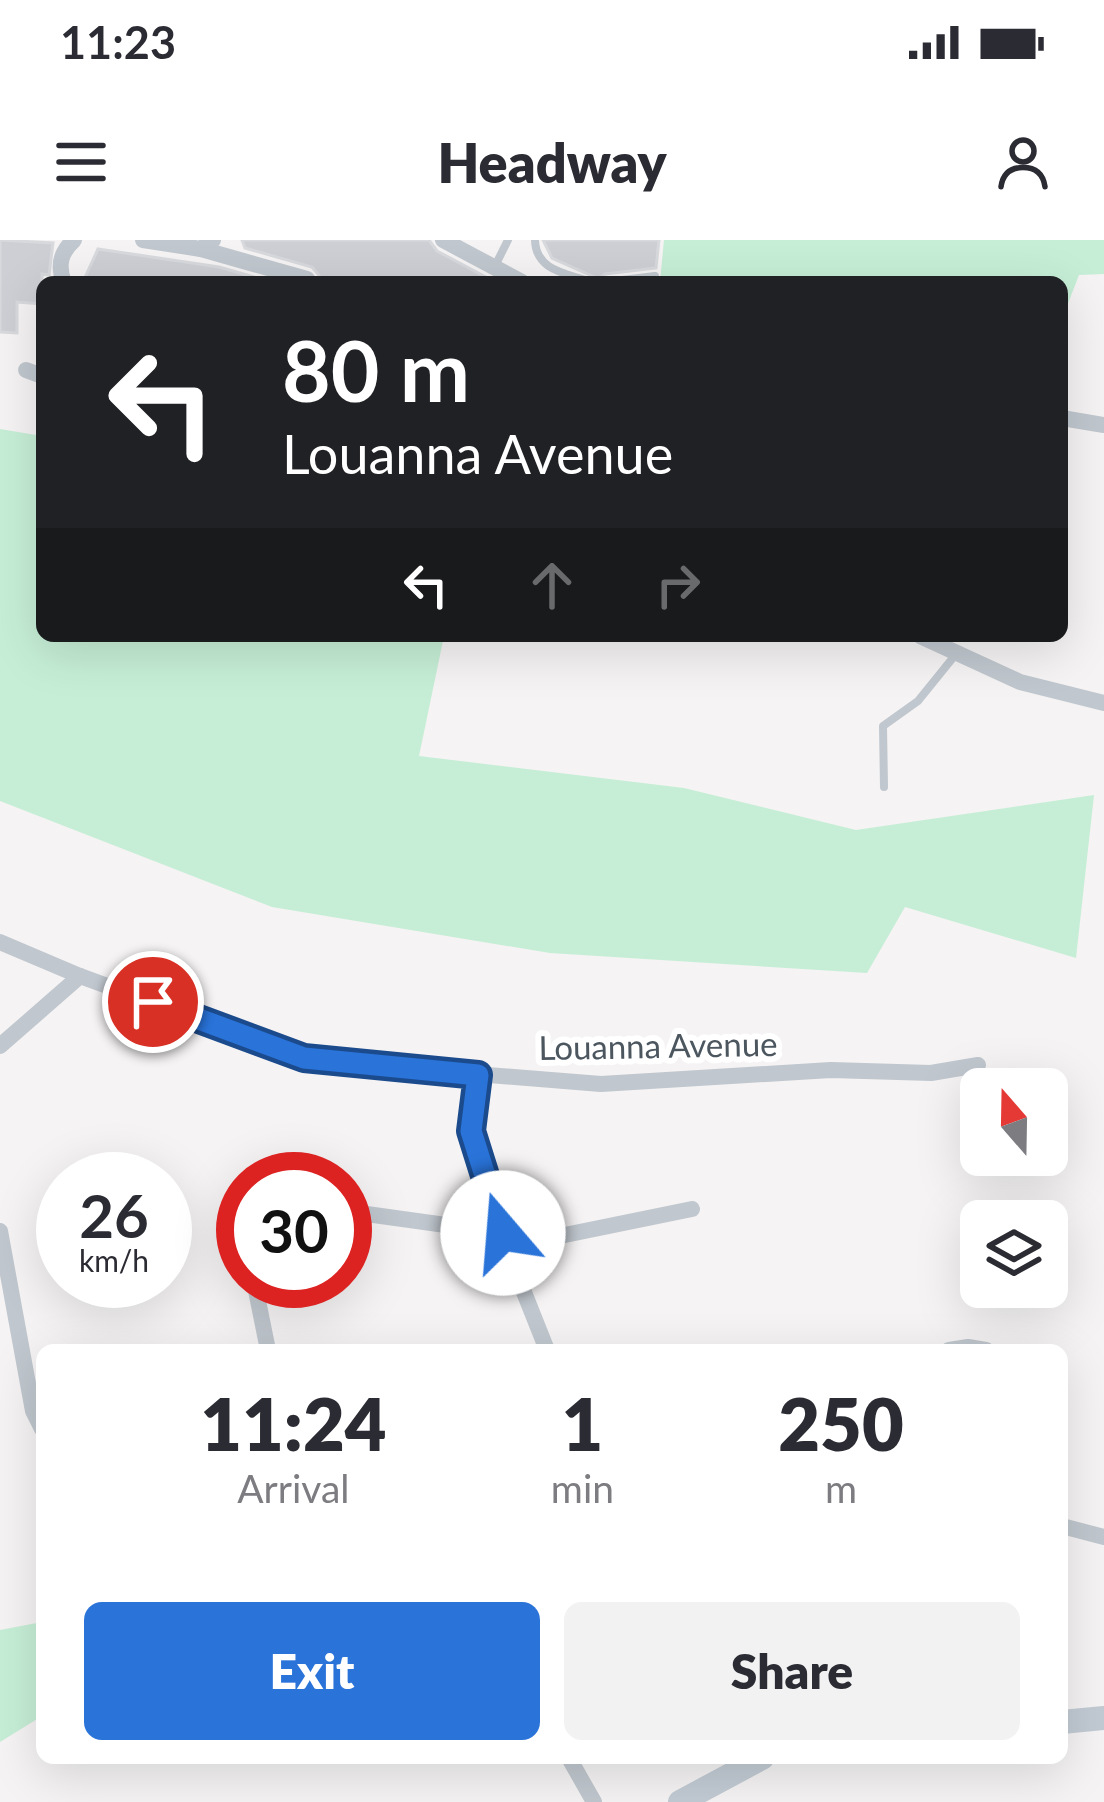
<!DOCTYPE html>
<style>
body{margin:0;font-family:Lato,sans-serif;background:#f2f2f3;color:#2b2b33;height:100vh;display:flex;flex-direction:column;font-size:45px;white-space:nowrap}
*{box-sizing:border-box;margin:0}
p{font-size:39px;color:#7c7c81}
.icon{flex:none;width:66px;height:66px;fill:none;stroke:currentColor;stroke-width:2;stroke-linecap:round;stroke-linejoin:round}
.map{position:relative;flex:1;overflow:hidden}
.details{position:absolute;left:36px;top:1104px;width:1032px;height:420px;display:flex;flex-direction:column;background:#fff;border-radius:18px;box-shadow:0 12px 48px #0002}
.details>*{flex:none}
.hud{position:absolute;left:36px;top:36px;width:1032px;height:366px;border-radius:18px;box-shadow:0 12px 48px #0002;background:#202124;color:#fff;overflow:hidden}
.needle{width:78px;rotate:340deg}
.fabs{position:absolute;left:960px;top:828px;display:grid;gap:24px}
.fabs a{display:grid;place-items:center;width:108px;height:108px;border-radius:18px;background:#fff;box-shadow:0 12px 48px #0002;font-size:60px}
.speed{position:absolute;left:36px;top:912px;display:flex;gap:24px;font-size:60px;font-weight:700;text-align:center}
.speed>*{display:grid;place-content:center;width:156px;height:156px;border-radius:50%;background:#fff;box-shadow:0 12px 48px #0002;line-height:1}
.speed small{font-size:30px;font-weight:400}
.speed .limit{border:18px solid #d22;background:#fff;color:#111}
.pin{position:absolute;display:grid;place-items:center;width:102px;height:102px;color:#fff;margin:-51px;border:6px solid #fff;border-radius:50%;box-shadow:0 3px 12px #0007}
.me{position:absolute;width:132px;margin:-66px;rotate:342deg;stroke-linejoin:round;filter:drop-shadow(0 0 9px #0008)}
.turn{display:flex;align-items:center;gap:42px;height:252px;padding:0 48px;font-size:54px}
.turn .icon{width:156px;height:156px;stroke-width:2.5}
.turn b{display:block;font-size:84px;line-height:102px}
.lanes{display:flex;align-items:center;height:114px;padding:0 48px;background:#0003;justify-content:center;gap:60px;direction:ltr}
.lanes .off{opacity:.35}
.eta{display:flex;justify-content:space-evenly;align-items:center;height:204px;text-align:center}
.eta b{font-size:72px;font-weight:800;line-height:84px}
.cta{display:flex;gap:24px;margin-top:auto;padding:24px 48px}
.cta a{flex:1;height:138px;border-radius:18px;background:#2973d9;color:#fff;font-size:48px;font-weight:800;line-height:138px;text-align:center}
.cta a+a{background:#f2f2f3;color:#2b2b33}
.status{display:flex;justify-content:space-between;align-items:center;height:84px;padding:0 60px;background:#fff;direction:ltr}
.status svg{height:33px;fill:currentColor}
header{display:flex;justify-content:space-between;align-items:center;height:156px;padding:0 48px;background:#fff;font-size:54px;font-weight:800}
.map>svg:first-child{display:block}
</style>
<div class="status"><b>11:23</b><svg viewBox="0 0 49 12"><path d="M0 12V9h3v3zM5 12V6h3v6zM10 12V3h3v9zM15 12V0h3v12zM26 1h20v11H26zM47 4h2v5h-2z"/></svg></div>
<header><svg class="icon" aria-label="menu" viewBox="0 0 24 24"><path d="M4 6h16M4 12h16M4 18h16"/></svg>Headway<svg class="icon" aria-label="person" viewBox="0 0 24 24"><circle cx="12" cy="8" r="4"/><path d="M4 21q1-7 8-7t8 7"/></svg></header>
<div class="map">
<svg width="1104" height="1562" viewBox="0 0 1104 1562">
<rect width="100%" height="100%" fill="#f5f3f3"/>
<g fill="#c6eed6">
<path d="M664 0H1104V34L1079 35 1062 79V42H660Z"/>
<path d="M0 189 42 196V396H444L419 516 684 548 856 590 1094 555 1076 718 905 667 867 733 550 713 272 667 0 561Z"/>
<path d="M42 1382V1476L0 1502V1390Z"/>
</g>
<g fill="#cdcfd5" stroke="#d7d9dd" stroke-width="3">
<path d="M0 0 53 3 49 35 42 34V64L17 62V93L0 92Z"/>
<path d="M242 0H429L437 11 495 42H319V35L312 27 245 8Z"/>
<path d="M543 0H659L656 28 605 34 599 39 552 18Z"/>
<path d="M98 9 219 27 271 42H83Z"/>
</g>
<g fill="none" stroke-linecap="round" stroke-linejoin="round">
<g stroke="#c0c7ce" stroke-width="8">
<path d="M535 0C536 31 566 33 591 42"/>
<path d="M495 26 508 0"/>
<path d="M606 42 655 36"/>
<path d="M884 547 883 486 918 461 956 414"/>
</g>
<g stroke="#c0c7ce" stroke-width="16">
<path d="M143 0 201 9 213 0"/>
<path d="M443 0 522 42"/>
<path d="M201 9 307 39"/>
<path d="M64 42C57 25 61 12 74 0"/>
<path d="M26 130 42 136"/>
<path d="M1062 178 1104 185"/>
<path d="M920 396 1020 442 1104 463"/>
<path d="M0 702 80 736 287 812 326 822 601 844 831 830 931 833 978 825"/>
<path d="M0 806 80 736"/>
<path d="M477 835 471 891 506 1007 547 1110"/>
<path d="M345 971 503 993"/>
<path d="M0 991 33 1171 42 1189"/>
<path d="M506 1007 692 969"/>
<path d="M254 1041 268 1110"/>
<path d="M949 1110 968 1107 986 1110"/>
<path d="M1062 1286 1104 1297"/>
<path d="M569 1518 594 1562"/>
</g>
<g stroke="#c2cbd4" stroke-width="24">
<path d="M1062 1482 1104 1478"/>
<path d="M680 1562 762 1518"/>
</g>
</g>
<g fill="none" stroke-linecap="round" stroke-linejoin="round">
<defs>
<path id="route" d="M153 762 304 818 478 835 471 891 503 993"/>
</defs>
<use href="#route" stroke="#1b4b8d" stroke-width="30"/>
<use href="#route" stroke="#2973d9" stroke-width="21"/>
</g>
<g text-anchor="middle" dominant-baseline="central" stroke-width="12" stroke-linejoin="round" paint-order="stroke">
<g font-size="33" fill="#4c565f" stroke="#fff">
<text transform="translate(658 805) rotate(-1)">Louanna Avenue</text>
</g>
</g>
</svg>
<div class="fabs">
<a><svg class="needle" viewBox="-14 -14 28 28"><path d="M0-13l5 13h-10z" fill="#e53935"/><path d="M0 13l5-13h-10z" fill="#7c7c81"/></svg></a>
<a><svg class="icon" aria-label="layers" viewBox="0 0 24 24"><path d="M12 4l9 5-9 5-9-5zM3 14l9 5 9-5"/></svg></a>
</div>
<div class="speed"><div>26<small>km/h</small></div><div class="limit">30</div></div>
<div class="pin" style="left:153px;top:762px;background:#d93025"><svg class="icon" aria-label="arrive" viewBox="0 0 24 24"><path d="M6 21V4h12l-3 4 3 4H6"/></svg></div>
<svg class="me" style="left:503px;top:993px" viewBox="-20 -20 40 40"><circle r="19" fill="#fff"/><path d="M0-13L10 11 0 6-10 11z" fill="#2973d9"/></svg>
<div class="hud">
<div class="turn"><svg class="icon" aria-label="left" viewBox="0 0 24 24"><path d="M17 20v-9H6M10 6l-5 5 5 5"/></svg><div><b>80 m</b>Louanna Avenue</div></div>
<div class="lanes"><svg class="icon" aria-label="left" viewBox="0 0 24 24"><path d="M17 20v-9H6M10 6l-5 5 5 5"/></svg><svg class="icon off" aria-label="ahead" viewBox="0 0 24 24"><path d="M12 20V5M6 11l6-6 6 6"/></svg><svg class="icon off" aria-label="right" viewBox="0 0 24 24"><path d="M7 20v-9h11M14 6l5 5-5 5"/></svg></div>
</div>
<section class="details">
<div class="eta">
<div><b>11:24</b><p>Arrival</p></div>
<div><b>1</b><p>min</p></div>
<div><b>250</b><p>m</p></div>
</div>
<div class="cta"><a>Exit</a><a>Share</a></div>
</section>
</div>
